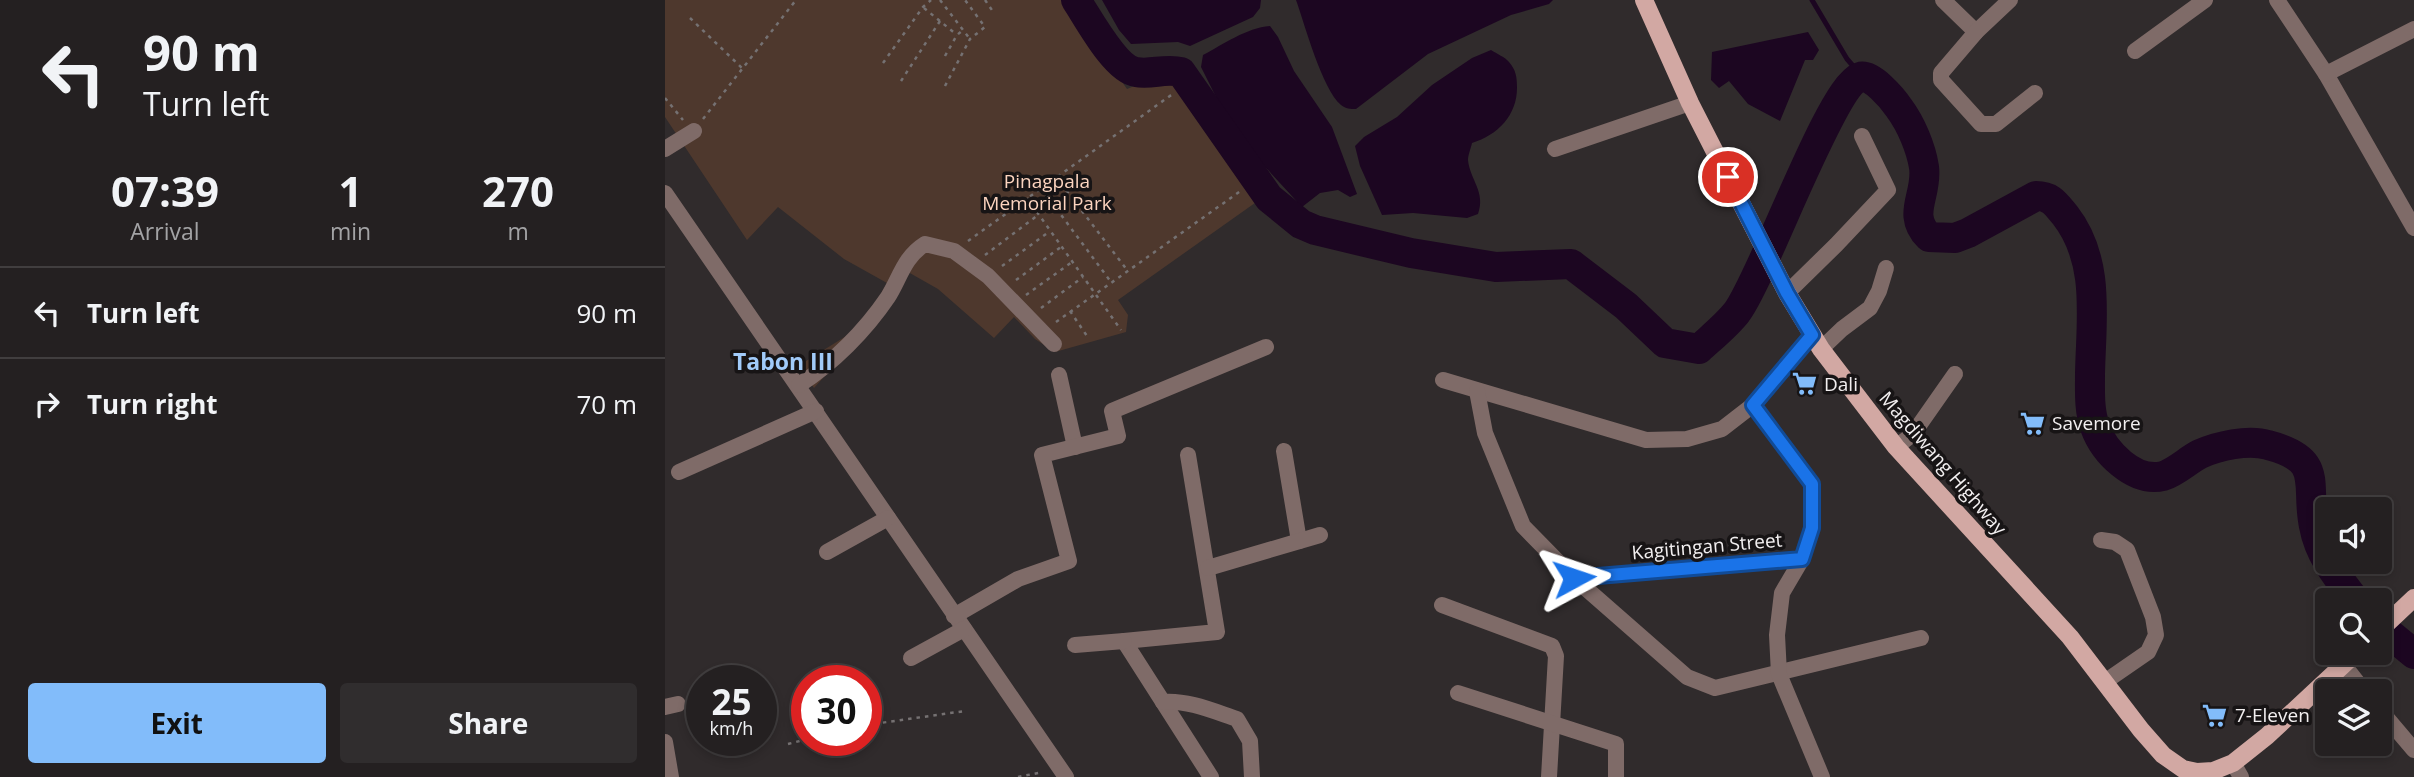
<!DOCTYPE html>
<style>
body{margin:0;font-family:"Open Sans",sans-serif;background:#302d2e;color:#f1f3f6;height:100vh;display:flex;flex-direction:column;font-size:26px;white-space:nowrap}
*{box-sizing:border-box;margin:0}
p{font-size:23px;color:#a3a3a5}
.icon{flex:none;width:38px;height:38px;fill:none;stroke:currentColor;stroke-width:2;stroke-linecap:round;stroke-linejoin:round}
.map{position:relative;flex:1;overflow:hidden}
.sheet{display:flex;flex-direction:column;background:#242021;width:665px}
.sheet>*{flex:none}
.banner{background:#242021;color:#f1f3f6;overflow:hidden}
.controls{position:absolute;left:1650px;top:497px;display:grid;gap:14px}
.controls a{display:grid;place-items:center;width:77px;height:77px;border-radius:7px;background:#242021;box-shadow:0 4px 10px #0003,0 0 0 2px #413e3f;font-size:35px}
.speed{position:absolute;left:21px;top:665px;display:flex;gap:14px;font-size:35px;font-weight:700;text-align:center}
.speed>*{display:grid;place-content:center;width:91px;height:91px;border-radius:50%;background:#242021;box-shadow:0 4px 10px #0003,0 0 0 2px #413e3f;line-height:1}
.speed small{font-size:18px;font-weight:400}
.speed .limit{border:10px solid #d22;background:#fff;color:#111}
.pin{position:absolute;display:grid;place-items:center;width:60px;height:60px;color:#fff;margin:-30px;border:4px solid #fff;border-radius:50%;box-shadow:0 2px 7px #0007}
.me{position:absolute;width:77px;margin:-38px;rotate:85deg;stroke-linejoin:round;filter:drop-shadow(0 0 5px #0008)}
.turn{display:flex;align-items:center;gap:24px;height:147px;padding:0 28px;font-size:32px}
.turn .icon{width:91px;height:91px;stroke-width:2.5}
.turn b{display:block;font-size:49px;line-height:60px}
.eta{display:flex;justify-content:space-evenly;align-items:center;height:119px;text-align:center}
.eta b{font-size:42px;font-weight:700;line-height:49px}
.action{display:flex;gap:14px;margin-top:auto;padding:14px 28px}
.action a{flex:1;height:80px;border-radius:7px;background:#82bcfa;color:#111;font-size:28px;font-weight:700;line-height:80px;text-align:center}
.action a+a{background:#302d2e;color:#f1f3f6}
ul{padding:0;list-style:none}
li{display:flex;align-items:center;gap:21px;height:91px;padding:0 28px;border-top:2px solid #413e3f}
li div{flex:1}
li b{display:block;font-size:26px}
li em{font-style:normal}
main{display:flex;flex:1;min-height:0}
.map>svg:first-child{display:block}
</style>
<main>
<section class="sheet">
<div class="banner">
<div class="turn"><svg class="icon" aria-label="left" viewBox="0 0 24 24"><path d="M17 20v-9H6M10 6l-5 5 5 5"/></svg><div><b>90 m</b>Turn left</div></div>
</div>
<div class="eta">
<div><b>07:39</b><p>Arrival</p></div>
<div><b>1</b><p>min</p></div>
<div><b>270</b><p>m</p></div>
</div>
<ul>
<li><svg class="icon" aria-label="left" viewBox="0 0 24 24"><path d="M17 20v-9H6M10 6l-5 5 5 5"/></svg><div><b>Turn left</b></div><em>90 m</em></li>
<li><svg class="icon" aria-label="right" viewBox="0 0 24 24"><path d="M7 20v-9h11M14 6l5 5-5 5"/></svg><div><b>Turn right</b></div><em>70 m</em></li>
</ul>
<div class="action"><a>Exit</a><a>Share</a></div>
</section>
<div class="map">
<svg width="1749" height="777" viewBox="0 0 1749 777">
<rect width="100%" height="100%" fill="#302b2c"/>
<path fill="#4e382d" d="M0 0H400L462 89 494 76H510L597 198 453 300 463 315 461 332 390 352 370 339 349 317 329 338 273 289 243 272 193 339 149 388 133 366 186 333 210 304 222 283 179 259 113 207 82 240 0 117Z"/>
<g fill="#1c0621">
<path d="M437 0H596L595 8 588 17 525 46 513 42 466 44 454 30Z"/>
<path d="M631 0H888L884 4 846 15 763 54 691 109C685 109 681 109 676 105 657 89 640 25 631 0Z"/>
<path d="M605 26 613 37 629 71 667 127 692 194 685 197 673 190 655 193 637 207 569 133 536 67 538 55C559 44 581 28 605 26Z"/>
<path d="M1143 32 1154 50 1148 60H1140L1115 121 1083 104 1064 81 1054 88 1046 80 1047 52Z"/>
<path d="M826 50C832 54 840 57 844 62 851 70 852 77 852 88 852 115 833 135 807 143 806 148 803 155 803 160 805 180 821 192 813 214L802 218 748 213 717 215 695 166 690 146 699 137 732 117 767 85 807 58Z"/>
</g>
<g fill="none" stroke-linecap="round" stroke-linejoin="round">
<path stroke="#1c0621" stroke-width="5" d="M1147 0 1182 59 1197 76"/>
<g stroke="#1c0621" stroke-width="30">
<path d="M411 0C423 18 450 69 471 72 486 75 500 68 516 72L604 198 636 224 650 230 746 253 831 267 906 264 961 306 1000 343 1034 349C1047 337 1062 325 1072 312 1099 275 1165 88 1195 77 1206 73 1228 99 1234 108 1246 124 1256 148 1259 167 1263 195 1241 214 1264 237L1290 238 1303 233 1371 196C1386 196 1390 203 1400 215 1436 261 1426 320 1425 374 1425 392 1424 410 1430 427 1439 452 1469 483 1498 476 1511 472 1523 460 1535 454 1553 446 1583 439 1603 445 1661 460 1640 484 1649 526 1654 555 1673 578 1690 600"/>
<path d="M1715 626 1749 654"/>
</g>
<g stroke="#757172" stroke-width="2.5" stroke-dasharray="3.5 5" stroke-linecap="butt">
<path d="M275 0 305 39"/>
<path d="M320 0 329 13"/>
<path d="M259 8 292 35"/>
<path d="M25 18 77 68"/>
<path d="M280 56 292 35 298 30"/>
<path d="M218 63 258 7 266 0"/>
<path d="M236 81 275 21"/>
<path d="M280 86 305 39 320 27 300 0"/>
<path d="M0 98 18 120"/>
<path d="M38 119 131 0"/>
<path d="M391 177 462 270"/>
<path d="M376 188 446 282"/>
<path d="M362 198 456 330"/>
<path d="M303 241 509 93"/>
<path d="M320 255 373 215"/>
<path d="M337 266 385 231"/>
<path d="M351 280 396 247"/>
<path d="M361 295 407 262"/>
<path d="M376 308 418 277"/>
<path d="M405 311 422 336"/>
<path d="M391 322 577 190"/>
<path d="M201 725 300 711"/>
<path d="M123 744 142 739"/>
<path d="M353 777 378 772"/>
</g>
<g stroke="#7f6b68" stroke-width="16">
<path d="M1278 0 1311 32"/>
<path d="M1345 0 1311 32 1276 73V80L1316 124H1331L1370 93"/>
<path d="M1612 0 1661 74 1749 228"/>
<path d="M1470 51 1540 0"/>
<path d="M1661 74 1749 29"/>
<path d="M0 149 29 131"/>
<path d="M890 149 1025 103"/>
<path d="M0 193 401 777"/>
<path d="M1122 293 1171 245 1223 190 1197 136"/>
<path d="M1156 349 1177 329 1205 308 1214 291 1221 268"/>
<path d="M394 375 410 447"/>
<path d="M778 380 981 440 1022 439 1057 429 1088 405 1147 335"/>
<path d="M134 385C168 363 200 331 223 297 235 278 239 257 260 244L289 251 323 276 389 344"/>
<path d="M812 391 820 433 858 526 909 578 1022 677 1050 688 1256 638"/>
<path d="M1088 405 1147 484V528L1137 559 1117 593 1112 635 1114 674 1157 777"/>
<path d="M1231 447 1248 434 1290 374"/>
<path d="M619 451 634 541"/>
<path d="M523 455 552 632 459 641 546 777"/>
<path d="M14 472 151 411"/>
<path d="M1436 540 1450 542 1462 550 1488 617 1491 635 1483 652 1441 681"/>
<path d="M162 552 223 518"/>
<path d="M543 568 655 535"/>
<path d="M909 578 1137 559"/>
<path d="M777 605 887 646 891 656 884 777"/>
<path d="M289 616 353 579 404 561 377 455 453 436 447 411 601 347"/>
<path d="M410 645 459 641"/>
<path d="M246 658 299 629"/>
<path d="M1676 668 1685 673 1699 691"/>
<path d="M793 693 951 744V777"/>
<path d="M498 702C523 700 548 711 572 719L585 741 587 777"/>
<path d="M0 707 13 704"/>
<path d="M1715 710 1749 750"/>
<path d="M0 742 6 777"/>
<path d="M1568 763 1576 777"/>
</g>
<g stroke="#d2a8a3" stroke-width="18">
<path d="M979 0 1025 103 1122 293 1156 349 1231 447 1405 637 1476 730 1498 755 1518 769 1532 772 1548 771 1568 763 1602 736 1691 653"/>
<path d="M1715 630 1749 598"/>
</g>
</g>
<g fill="none" stroke-linecap="round" stroke-linejoin="round">
<defs>
<path id="route" d="M909 578 1137 559 1147 528V484L1088 405 1147 335 1122 293 1063 177"/>
</defs>
<use href="#route" stroke="#114b97" stroke-width="18"/>
<use href="#route" stroke="#1a73e8" stroke-width="12"/>
</g>
<defs>
<symbol id="supermarket-bare" viewBox="-9 -9 18 18"><path d="M-6-5.5h2.5l.6 2H6L4.5 2H-2.5L-4.4-4H-6ZM-1.5 3.2a1.3 1.3 0 1 0 .1 0ZM3 3.2a1.3 1.3 0 1 0 .1 0Z" fill="#82bcfa" stroke="#171415" stroke-width="2.5" paint-order="stroke"/></symbol>
</defs>
<g fill-rule="evenodd">
<use href="#supermarket-bare" x="1122" y="366" width="35" height="35"/>
<use href="#supermarket-bare" x="1350" y="406" width="35" height="35"/>
<use href="#supermarket-bare" x="1532" y="698" width="35" height="35"/>
</g>
<g text-anchor="middle" dominant-baseline="central" stroke-width="7" stroke-linejoin="round" paint-order="stroke">
<g font-size="19" fill="#fcd4bf" stroke="#171415">
<text x="382" y="181">Pinagpala<tspan x="382" dy="22">Memorial Park</tspan></text>
</g>
<g font-size="19" fill="#f2eff0" stroke="#171415" text-anchor="start">
<text x="1159" y="384">Dali</text>
<text x="1387" y="423">Savemore</text>
<text x="1570" y="715">7-Eleven</text>
</g>
<g font-size="19" fill="#f2eff0" stroke="#171415">
<text transform="translate(1278 463) rotate(49)">Magdiwang Highway</text>
<text transform="translate(1042 546) rotate(-5)">Kagitingan Street</text>
</g>
<g font-size="23" font-weight="bold" fill="#a1cbfa" stroke="#171415">
<text x="118" y="361">Tabon III</text>
</g>
</g>
</svg>
<div class="controls">
<a><svg class="icon" aria-label="sound" viewBox="0 0 24 24"><path d="M4 9h4l5-4v14l-5-4H4zM17 9q2 3 0 6"/></svg></a>
<a><svg class="icon" aria-label="search" viewBox="0 0 24 24"><circle cx="10" cy="10" r="6"/><path d="M15 15l6 6"/></svg></a>
<a><svg class="icon" aria-label="layers" viewBox="0 0 24 24"><path d="M12 4l9 5-9 5-9-5zM3 14l9 5 9-5"/></svg></a>
</div>
<div class="speed"><div>25<small>km/h</small></div><div class="limit">30</div></div>
<div class="pin" style="left:1063px;top:177px;background:#d93025"><svg class="icon" aria-label="arrive" viewBox="0 0 24 24"><path d="M6 21V4h12l-3 4 3 4H6"/></svg></div>
<svg class="me" style="left:909px;top:578px" viewBox="-20 -20 40 40"><path d="M0-17L14 15 0 8-14 15z" fill="#1a73e8" stroke="#fff" stroke-width="4"/></svg>
</div>
</main>
